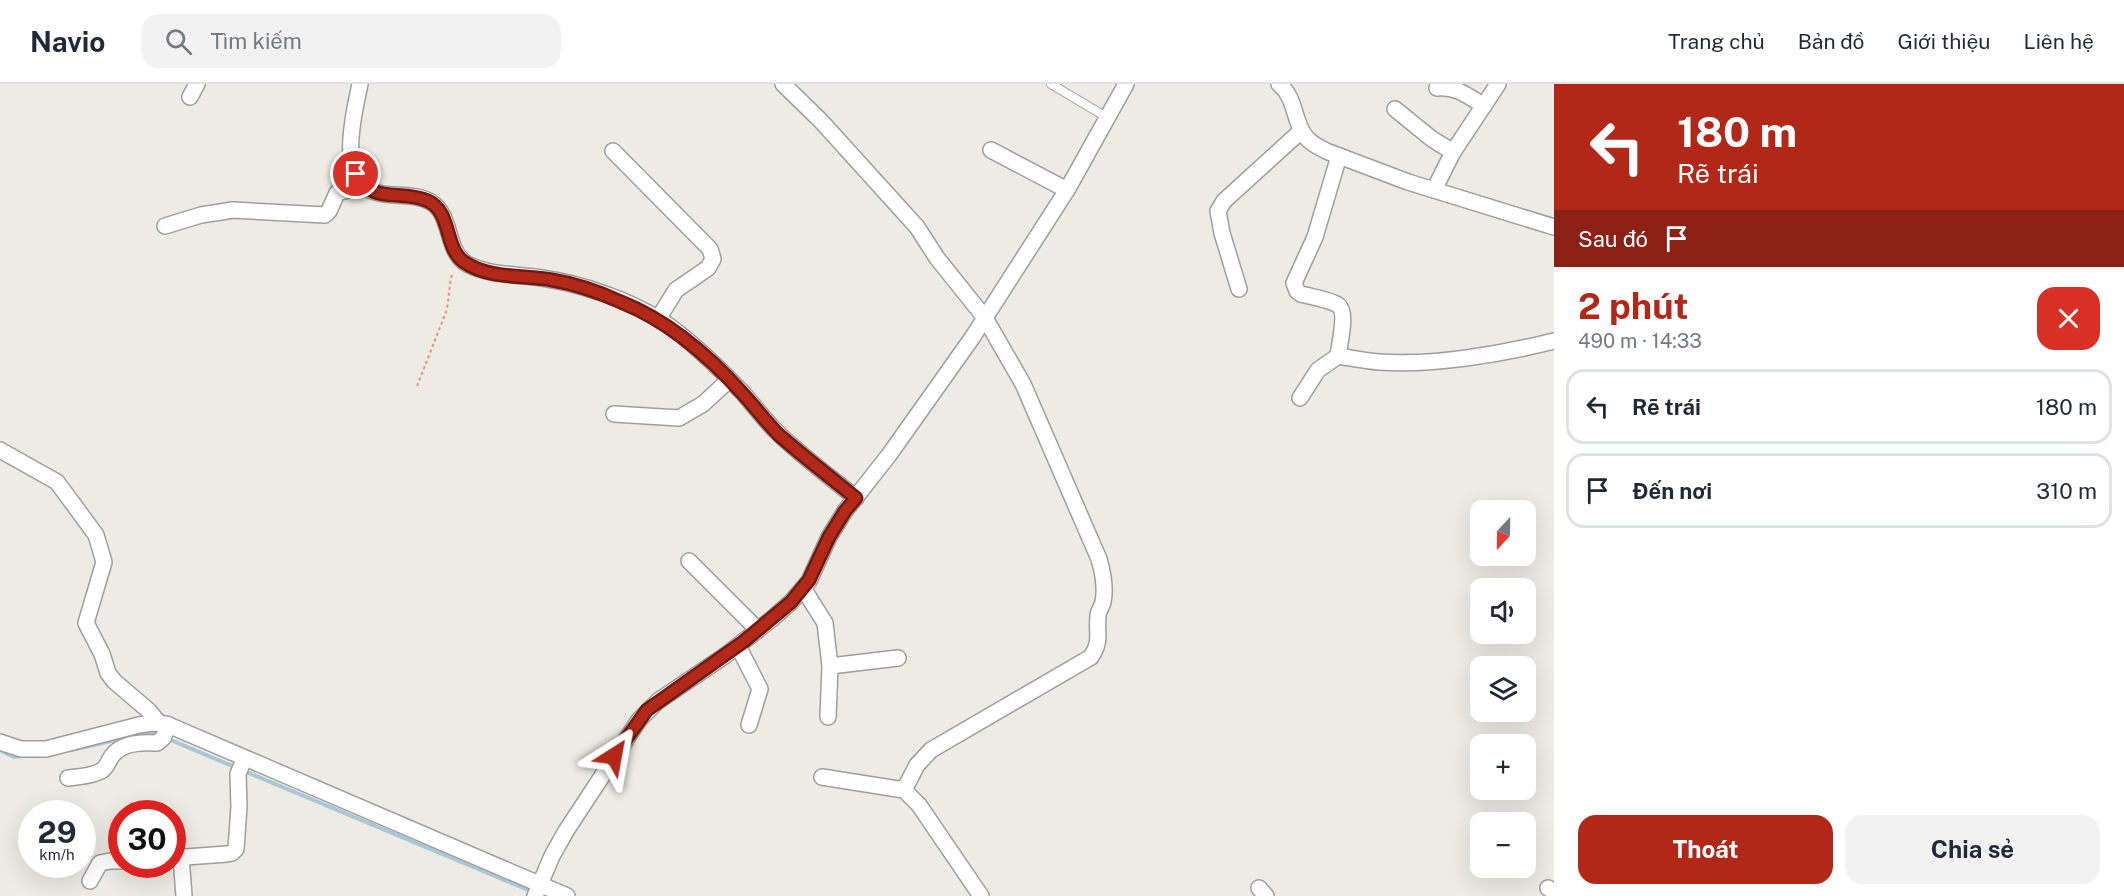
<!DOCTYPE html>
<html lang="vi">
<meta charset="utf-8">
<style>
body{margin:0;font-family:"Public Sans",sans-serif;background:#f2f2f3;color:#1f2937;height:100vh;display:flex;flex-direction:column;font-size:22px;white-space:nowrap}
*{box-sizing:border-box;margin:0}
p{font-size:20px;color:#747a83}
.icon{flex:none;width:33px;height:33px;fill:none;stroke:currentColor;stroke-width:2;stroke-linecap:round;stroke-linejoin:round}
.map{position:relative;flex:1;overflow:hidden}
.side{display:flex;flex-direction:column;background:#fff;width:570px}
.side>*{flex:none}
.hud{background:#b12819;color:#fff;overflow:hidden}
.needle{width:39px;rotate:202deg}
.tools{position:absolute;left:1470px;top:416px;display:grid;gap:12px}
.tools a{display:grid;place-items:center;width:66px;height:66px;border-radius:12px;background:#fff;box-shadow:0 6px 24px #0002;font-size:30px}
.speed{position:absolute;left:18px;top:716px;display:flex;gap:12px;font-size:30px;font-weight:700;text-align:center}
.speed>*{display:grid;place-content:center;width:78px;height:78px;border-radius:50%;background:#fff;box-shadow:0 6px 24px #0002;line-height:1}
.speed small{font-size:15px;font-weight:400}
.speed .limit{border:9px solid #d22;background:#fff;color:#111}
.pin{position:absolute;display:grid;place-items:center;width:51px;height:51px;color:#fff;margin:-26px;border:3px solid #fff;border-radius:50%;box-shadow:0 2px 6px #0007}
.me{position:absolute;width:66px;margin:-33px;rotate:34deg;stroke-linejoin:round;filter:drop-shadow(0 0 4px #0008)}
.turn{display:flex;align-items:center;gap:21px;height:126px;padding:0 24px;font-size:27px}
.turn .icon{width:78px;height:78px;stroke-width:2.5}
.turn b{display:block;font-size:42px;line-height:51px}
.then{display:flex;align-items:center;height:57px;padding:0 24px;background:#0003;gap:12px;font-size:22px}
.round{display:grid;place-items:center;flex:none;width:63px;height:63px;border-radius:18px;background:#f2f2f3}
.head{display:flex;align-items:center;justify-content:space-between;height:102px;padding:0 24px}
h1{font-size:36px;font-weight:700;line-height:45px;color:#b12819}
.primary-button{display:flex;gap:12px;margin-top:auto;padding:12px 24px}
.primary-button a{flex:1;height:69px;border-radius:18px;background:#b12819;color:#fff;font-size:24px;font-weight:700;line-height:69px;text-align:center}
.primary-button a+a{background:#f2f2f3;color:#1f2937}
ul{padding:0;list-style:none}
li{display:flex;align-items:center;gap:18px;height:75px;margin:0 12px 9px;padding:0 12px;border:3px solid #e0e1e3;border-radius:18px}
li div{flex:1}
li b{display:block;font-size:22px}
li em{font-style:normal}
header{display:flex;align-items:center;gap:36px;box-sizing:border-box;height:84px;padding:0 30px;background:#fff;border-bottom:2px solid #e0e1e3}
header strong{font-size:28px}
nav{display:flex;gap:33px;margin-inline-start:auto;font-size:21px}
.search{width:420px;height:54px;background:#f2f2f3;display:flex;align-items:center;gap:15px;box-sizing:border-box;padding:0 21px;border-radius:18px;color:#747a83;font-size:22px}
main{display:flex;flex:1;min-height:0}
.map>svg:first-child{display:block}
</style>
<header>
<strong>Navio</strong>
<div class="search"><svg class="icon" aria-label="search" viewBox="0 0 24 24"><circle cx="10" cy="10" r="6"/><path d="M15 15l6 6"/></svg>Tìm kiếm</div>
<nav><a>Trang chủ</a><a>Bản đồ</a><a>Giới thiệu</a><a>Liên hệ</a></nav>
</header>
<main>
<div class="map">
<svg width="1554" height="812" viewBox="0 0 1554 812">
<rect width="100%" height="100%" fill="#edebe4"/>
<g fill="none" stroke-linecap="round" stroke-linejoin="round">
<g stroke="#aac7d5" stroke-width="4">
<path d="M166 654 237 684"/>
<path d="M0 666 14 673 22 672"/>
<path d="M71 666 151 648 159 651"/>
<path d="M244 687 533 808"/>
</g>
<defs>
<path id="lane" d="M1051 0 1108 34"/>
<g id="street">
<path d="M360 0C354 29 335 100 378 109 395 113 416 109 431 118 453 132 445 167 467 180 490 192 518 190 542 194 582 200 627 215 662 237 691 256 719 284 743 309 755 323 766 338 779 350 803 373 830 393 856 414"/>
<path d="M783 0 821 37 917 143 937 174 985 234 1023 300 1099 475C1103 489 1106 504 1103 518 1102 523 1098 527 1098 532 1096 550 1102 556 1091 573L931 666 917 681 904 706"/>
<path d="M1279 0C1295 13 1293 32 1303 49 1308 58 1317 62 1326 67L1408 98 1554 143"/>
<path d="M1437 4C1456 2 1468 12 1484 22"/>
<path d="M190 13 197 0"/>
<path d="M1395 25 1432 55 1453 68"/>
<path d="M991 66 1067 106"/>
<path d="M613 67 710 165 713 175 708 184 676 206 658 235"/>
<path d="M1434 106 1453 68 1498 0"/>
<path d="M165 142 201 131 233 126 325 131 329 127 337 109 363 102"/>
<path d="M1239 205 1222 149 1218 127 1224 117 1301 47"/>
<path d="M1338 272C1351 274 1365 277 1379 278 1433 282 1502 270 1554 257"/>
<path d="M1300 314 1318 286 1338 272C1339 261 1348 228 1338 221 1328 215 1312 213 1301 210L1297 207 1294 199 1315 153 1339 72"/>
<path d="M614 330 679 334 703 320 729 296"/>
<path d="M0 366 57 398 96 451 104 478 86 539 102 570 108 589 114 597 149 627 158 638"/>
<path d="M689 477 758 546"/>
<path d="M803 504 825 539 830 582 828 633"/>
<path d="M738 562 760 605 749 641"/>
<path d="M830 582 898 574"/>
<path d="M0 658 21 665H46L139 641 152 639 166 640 567 812"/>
<path d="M822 693 904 706 919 721 981 812"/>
<path d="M68 694C78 693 92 692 101 687 107 684 108 677 112 672 121 659 142 658 157 659L163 654 169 641"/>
<path d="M181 773 184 812"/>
<path d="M172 774 227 770 232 769 236 765 239 723 238 690 244 675"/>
<path d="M90 797 100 779 110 777H122"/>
<path d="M1259 804 1266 812"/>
<path d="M1548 804 1554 808"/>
<path d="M535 812 552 772 566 747 639 636 658 617 726 571 773 534 791 518 809 497 829 453 845 427 889 371 972 254 1067 106 1126 0"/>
</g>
</defs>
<use href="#lane" stroke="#9e9e9e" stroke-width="10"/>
<use href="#street" stroke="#9e9e9e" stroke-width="18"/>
<path stroke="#e8907a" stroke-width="2" stroke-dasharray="3 3" stroke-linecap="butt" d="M417 302 446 228C450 214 448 201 453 188"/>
<use href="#lane" stroke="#fff" stroke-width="8"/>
<use href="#street" stroke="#fff" stroke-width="15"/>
</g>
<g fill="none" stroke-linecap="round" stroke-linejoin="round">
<defs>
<path id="route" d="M356 90C371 121 402 105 428 117 452 128 444 164 464 178 488 195 524 191 552 196 576 200 599 208 621 218 669 237 709 272 743 310 755 323 766 338 779 351 804 373 830 393 856 414L845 427 829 453 809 496 791 518 743 558 647 626 614 672"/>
</defs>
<use href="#route" stroke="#731a10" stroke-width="15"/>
<use href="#route" stroke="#b12819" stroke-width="10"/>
</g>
</svg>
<div class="tools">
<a><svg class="needle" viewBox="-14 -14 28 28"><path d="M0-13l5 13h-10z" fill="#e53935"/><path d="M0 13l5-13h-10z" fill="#747a83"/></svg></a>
<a><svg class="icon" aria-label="sound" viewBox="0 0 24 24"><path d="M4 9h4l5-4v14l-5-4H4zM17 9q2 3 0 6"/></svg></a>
<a><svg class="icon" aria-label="layers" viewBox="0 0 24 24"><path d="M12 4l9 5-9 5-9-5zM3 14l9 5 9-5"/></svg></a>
<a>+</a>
<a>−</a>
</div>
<div class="speed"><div>29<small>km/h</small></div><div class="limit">30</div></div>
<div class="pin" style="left:356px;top:90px;background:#d93025"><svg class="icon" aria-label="arrive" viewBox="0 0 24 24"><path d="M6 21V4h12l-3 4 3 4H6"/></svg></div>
<svg class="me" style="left:614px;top:672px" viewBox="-20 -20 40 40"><path d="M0-17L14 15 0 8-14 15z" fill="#b12819" stroke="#fff" stroke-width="4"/></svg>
</div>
<section class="side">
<div class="hud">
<div class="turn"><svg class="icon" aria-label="left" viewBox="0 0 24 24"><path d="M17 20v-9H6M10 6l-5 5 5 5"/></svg><div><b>180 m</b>Rẽ trái</div></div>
<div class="then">Sau đó<svg class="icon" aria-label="arrive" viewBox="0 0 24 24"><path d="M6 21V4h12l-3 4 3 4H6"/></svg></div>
</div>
<div class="head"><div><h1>2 phút</h1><p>490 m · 14:33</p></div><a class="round" style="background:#d93025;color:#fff"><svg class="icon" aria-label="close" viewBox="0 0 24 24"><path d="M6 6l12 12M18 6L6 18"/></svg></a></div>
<ul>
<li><svg class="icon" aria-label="left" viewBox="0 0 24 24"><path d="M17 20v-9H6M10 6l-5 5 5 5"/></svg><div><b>Rẽ trái</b></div><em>180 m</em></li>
<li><svg class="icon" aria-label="arrive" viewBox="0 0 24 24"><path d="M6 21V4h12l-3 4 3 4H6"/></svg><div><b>Đến nơi</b></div><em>310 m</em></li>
</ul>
<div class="primary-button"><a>Thoát</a><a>Chia sẻ</a></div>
</section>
</main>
